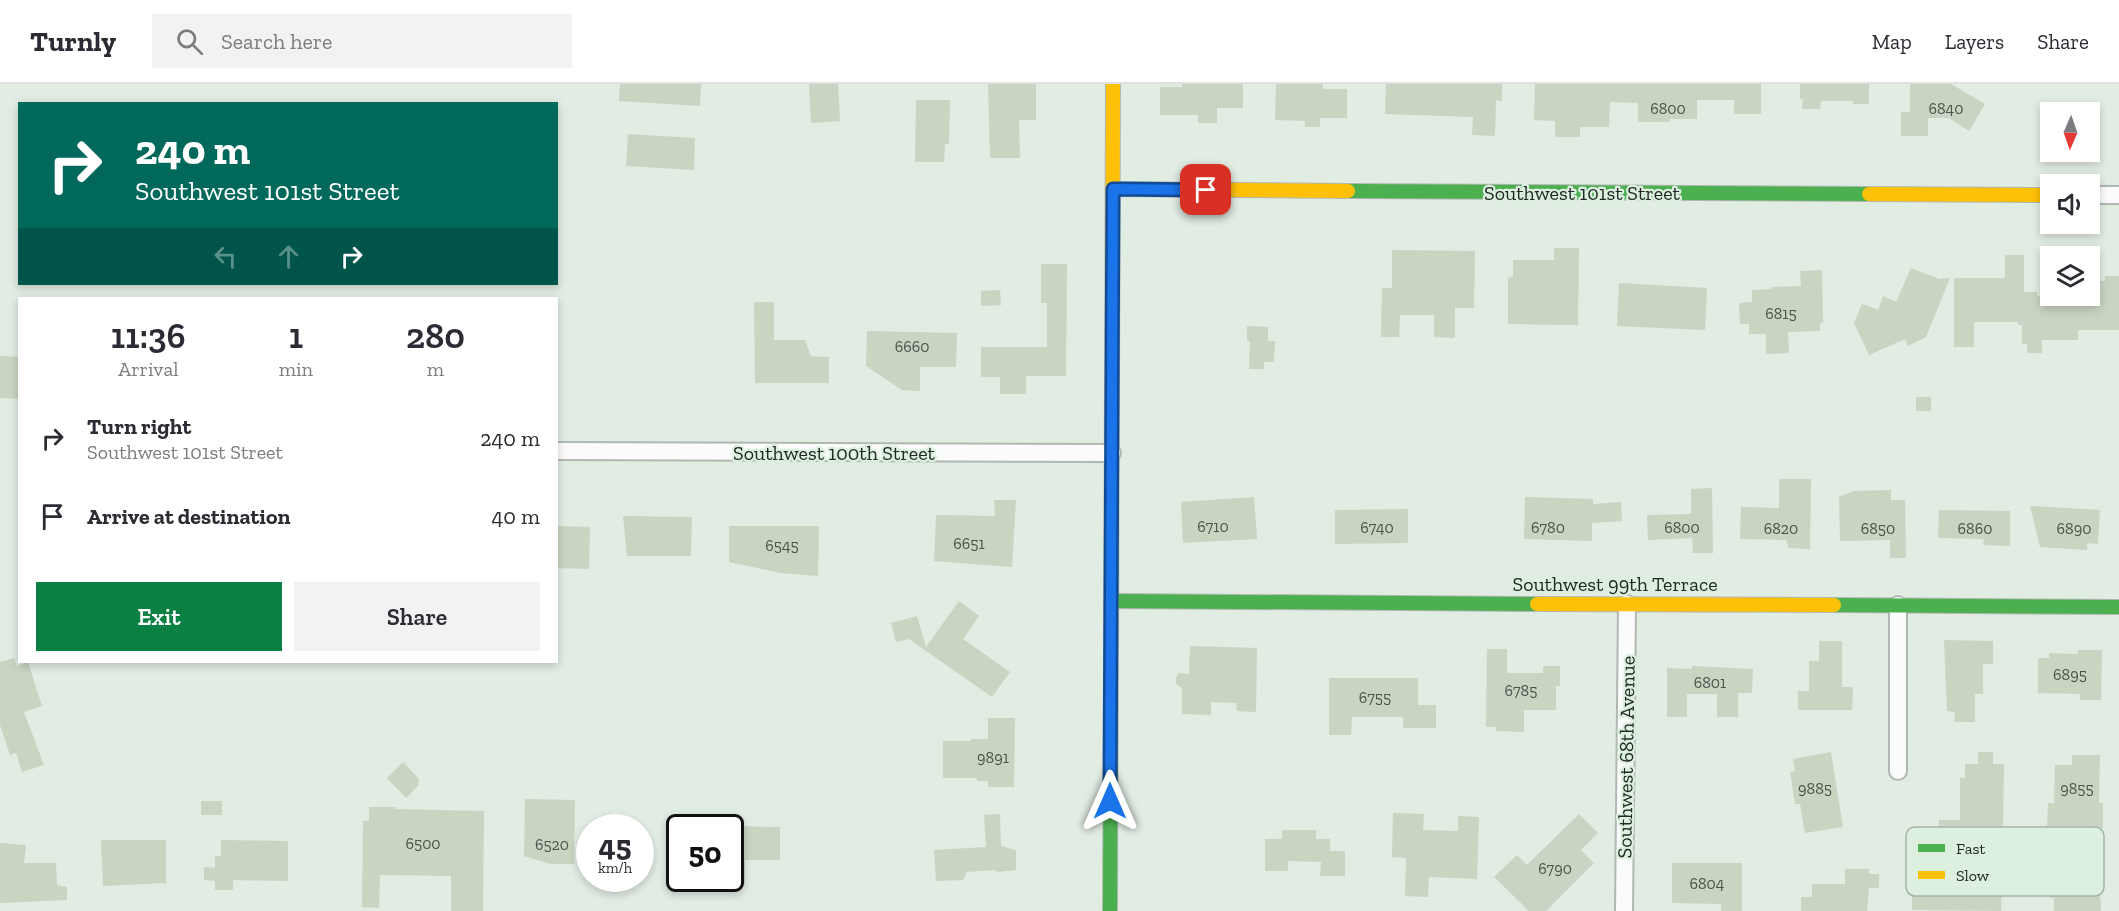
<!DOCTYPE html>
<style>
body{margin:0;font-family:"Zilla Slab",serif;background:#f2f2f3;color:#2b2b33;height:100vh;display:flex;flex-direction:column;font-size:22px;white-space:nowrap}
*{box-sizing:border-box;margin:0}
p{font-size:20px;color:#7c7c81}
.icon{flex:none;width:33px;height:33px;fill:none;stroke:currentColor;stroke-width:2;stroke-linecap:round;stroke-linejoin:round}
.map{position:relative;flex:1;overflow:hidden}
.details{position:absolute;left:18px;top:213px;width:540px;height:366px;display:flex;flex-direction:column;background:#fff;border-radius:0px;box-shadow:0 3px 9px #0003}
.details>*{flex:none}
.top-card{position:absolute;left:18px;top:18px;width:540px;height:183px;border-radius:0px;box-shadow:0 3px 9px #0003;background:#00695c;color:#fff;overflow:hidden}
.needle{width:39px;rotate:182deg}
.controls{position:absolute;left:2040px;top:18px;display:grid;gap:12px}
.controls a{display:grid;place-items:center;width:60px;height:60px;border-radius:0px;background:#fff;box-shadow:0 3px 9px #0003;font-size:30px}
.speed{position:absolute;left:576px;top:730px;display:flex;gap:12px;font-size:30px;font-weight:700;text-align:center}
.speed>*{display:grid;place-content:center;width:78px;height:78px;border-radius:50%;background:#fff;box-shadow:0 3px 9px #0003;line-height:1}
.speed small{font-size:15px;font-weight:400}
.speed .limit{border:3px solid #111;border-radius:9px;background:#fff;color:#111}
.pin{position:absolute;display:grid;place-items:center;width:51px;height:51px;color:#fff;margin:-26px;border-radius:12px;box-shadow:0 3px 9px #0006}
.me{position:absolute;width:66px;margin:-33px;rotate:0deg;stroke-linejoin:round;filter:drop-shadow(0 0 4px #0008)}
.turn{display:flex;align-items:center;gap:21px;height:126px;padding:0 18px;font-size:27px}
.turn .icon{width:78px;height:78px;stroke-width:2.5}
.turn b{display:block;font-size:42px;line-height:51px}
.lanes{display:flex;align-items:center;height:57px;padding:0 18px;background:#0003;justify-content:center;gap:30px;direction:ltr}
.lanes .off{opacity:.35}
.eta{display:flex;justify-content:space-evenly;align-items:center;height:102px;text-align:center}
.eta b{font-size:36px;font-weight:600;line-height:42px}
.action{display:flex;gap:12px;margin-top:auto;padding:12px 18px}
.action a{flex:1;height:69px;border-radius:0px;background:#0b8043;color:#fff;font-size:24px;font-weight:600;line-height:69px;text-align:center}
.action a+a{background:#f2f2f3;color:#2b2b33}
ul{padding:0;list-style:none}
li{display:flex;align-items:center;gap:18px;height:78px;padding:0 18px}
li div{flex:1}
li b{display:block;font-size:22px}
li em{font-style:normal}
header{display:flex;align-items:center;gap:36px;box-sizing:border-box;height:84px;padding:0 30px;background:#fff;border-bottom:2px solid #e1e1e2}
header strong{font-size:28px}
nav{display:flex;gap:33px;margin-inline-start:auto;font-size:21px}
.search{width:420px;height:54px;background:#f2f2f3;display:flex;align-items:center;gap:15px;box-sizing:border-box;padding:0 21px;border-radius:0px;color:#7c7c81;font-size:22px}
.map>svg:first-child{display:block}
</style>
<header>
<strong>Turnly</strong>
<div class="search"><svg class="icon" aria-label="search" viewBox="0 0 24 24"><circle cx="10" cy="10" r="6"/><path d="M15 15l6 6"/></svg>Search here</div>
<nav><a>Map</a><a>Layers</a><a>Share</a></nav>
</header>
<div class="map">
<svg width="2119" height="827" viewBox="0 0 2119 827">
<rect width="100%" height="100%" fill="#e1ece3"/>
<g fill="#c9d4c2">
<path d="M620 0H701L700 22 619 17Z"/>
<path d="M809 0H838L840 37 811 39Z"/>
<path d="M988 0H1036V36H1019L1020 74H990Z"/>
<path d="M1182 0H1243V24H1217V39H1198V31H1160V3H1182Z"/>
<path d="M1276 0H1323V5H1347V34H1320V43H1305V37L1275 36Z"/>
<path d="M1386 0H1502V17L1496 16 1495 52 1472 51 1473 33 1385 30Z"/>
<path d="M1535 0H1761V30H1734V16H1697V35H1670V38H1638V19L1610 18 1609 43H1580V53H1555V37L1534 36Z"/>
<path d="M1800 0H1869V20H1853V17H1821L1820 25H1802L1803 15H1800Z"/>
<path d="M1910 0H1951L1985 20 1969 47 1949 34H1928V52H1901V28H1910Z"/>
<path d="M916 16H950L949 60H945L944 78H915Z"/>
<path d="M628 50 695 54 694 86 626 82Z"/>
<path d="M1554 164H1579L1578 241 1508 240V194L1513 193V176H1554Z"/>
<path d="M1392 166 1475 167 1474 224H1455V254L1434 253V231H1400L1399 253H1381L1382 204H1392Z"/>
<path d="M2005 171H2024V208H2037V212H2090V202H2092L2093 197H2105V192H2119V246H2078V256H2042V269H2027V260H2022V241H2018V238H1974V263H1954V194H2005Z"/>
<path d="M1041 180H1067L1066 292H1026V310H1000V293H981V263H1047V219H1041Z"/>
<path d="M1911 184 1939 195 1950 194 1926 253 1908 262 1905 255 1869 271 1854 239 1862 220 1878 226 1883 212 1896 218Z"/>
<path d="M1822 186 1823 239H1820V247L1788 248 1789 269 1766 270V250H1749V240H1740L1739 219 1752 218V206L1771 205V203L1801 202 1800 187Z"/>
<path d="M1619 199 1707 204 1705 246 1617 242Z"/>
<path d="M1000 206 1001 221 981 222V207Z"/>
<path d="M754 218H774V256H805L811 272 829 273V299H755Z"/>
<path d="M1247 242 1268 243V257H1275L1274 278H1264V285H1249L1250 257H1247Z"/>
<path d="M867 247 957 249 956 283H920V307L902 306 866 282Z"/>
<path d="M0 272 18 273 20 315 0 314Z"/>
<rect x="1916" y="313" width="15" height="14"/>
<path d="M1779 395H1811L1810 465 1789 464 1786 456 1740 455 1741 423 1779 424Z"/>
<path d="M1712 404 1713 469H1693L1692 454 1648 456 1647 431 1691 430V405Z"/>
<path d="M1891 406V416H1905L1906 474H1890V456L1840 457 1839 413 1853 407Z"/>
<path d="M1254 413 1257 455 1183 459 1181 418Z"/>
<path d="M1525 413 1593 415V420L1621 418 1622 437 1592 439V457L1524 455Z"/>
<path d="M994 416H1016L1012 483 934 477 936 431 995 432Z"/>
<path d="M2030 422 2100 426 2098 460 2087 459V466L2040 463Z"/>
<path d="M1408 425V459L1335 460V426Z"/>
<path d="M1939 426 2010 427V462L1983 461 1984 455 1938 454Z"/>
<path d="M623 432 692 433 691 472H627Z"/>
<path d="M556 442 590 443 589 485 556 484Z"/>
<path d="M729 442H819L818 492 780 489 729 478Z"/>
<path d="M959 517 979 532 963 555 1010 588 992 613 909 555 896 558 891 539 917 532 926 563Z"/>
<path d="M1944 556 1993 557V580H1983V610H1975V638H1954L1955 628 1947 627Z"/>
<path d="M1819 557H1842V603H1853L1852 626H1798V607H1809V577H1819Z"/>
<path d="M1190 562 1257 564 1256 628 1237 627 1236 619 1211 618V631L1182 630V604L1176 600V594L1179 589 1189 590Z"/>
<path d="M1487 565H1507V589H1543V582H1560V602H1556V626H1524V648L1496 647V643H1486Z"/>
<path d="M2078 566H2102L2101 616H2080V610L2038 609V574H2049V569L2078 570Z"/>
<path d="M14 574 17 582 28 578 42 622 24 628 44 681 22 688 16 669 10 671 0 641V578Z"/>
<path d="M1692 582 1753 585 1752 609H1738V633H1717V610H1687V633H1667V584L1692 585Z"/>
<path d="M1329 594H1418V621H1436V644H1403V633H1352L1351 651H1329Z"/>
<path d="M988 634H1015L1014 703H988V697H977V694H943V657H971V655H988Z"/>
<path d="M1831 668 1843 743 1805 749 1800 720H1795L1790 688 1795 687 1793 675Z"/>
<path d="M1978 668H1993V680H2004L2003 747H1999L1998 757H1939V736H1960V694H1965V680H1978Z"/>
<path d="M2072 671H2100L2099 719H2103V744L2047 743 2048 719H2054L2055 681H2072Z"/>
<path d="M403 678 419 695 418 702 406 714 387 694Z"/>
<path d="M525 715 575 716 574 780H551L524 772Z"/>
<rect x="201" y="717" width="21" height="14"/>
<path d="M369 723H396L394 725 484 727 483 827H451V792L380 791 379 824 362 823 363 737H369Z"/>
<path d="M1393 729 1424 730 1423 746 1458 747V732L1479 733 1477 795 1429 793 1428 813 1405 812 1406 774 1392 773Z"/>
<path d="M1000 730 1001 762 1016 766V786L996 788 995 786 967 788 963 796 936 797 934 766 986 763 984 731Z"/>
<path d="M1579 730 1598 749 1581 766 1594 779 1546 827H1529L1494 793 1517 771 1527 781Z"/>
<path d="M730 742 780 743V776H745V800H730Z"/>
<path d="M1282 746H1316V755H1330V767H1345V792H1320L1321 778 1288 777V787H1265V755H1282Z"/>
<path d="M101 756H166V799L103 802Z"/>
<path d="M221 756 288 757V797L233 796V806H215V797L204 796V783L215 784V772H221Z"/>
<path d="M0 759 26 761 24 779H56L57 801 67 803V816L0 819Z"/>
<path d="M1672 779H1742V827H1721V820L1672 819Z"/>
<path d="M1845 785H1869V790H1879V804H1869L1867 827H1801V813H1812V800H1845Z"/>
<path d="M2099 791 2101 827H2054V814H2050V792Z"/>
<path d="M1936 800H2002L2001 827 1912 826V802H1936Z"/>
</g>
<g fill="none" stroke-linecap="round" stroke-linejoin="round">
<defs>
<g id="street">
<path d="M2090 111H2119"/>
<path d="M556 367 1112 369"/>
<path d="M1898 687V521"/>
<path d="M1624 827 1627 520"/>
</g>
<g id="fast">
<path d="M1348 107 1869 110"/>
<path d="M1111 517 1537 520"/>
<path d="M1834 521 2119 523"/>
<path d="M1110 827 1112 298"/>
</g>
<g id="slow">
<path d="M1113 105 1348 107"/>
<path d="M1869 110 2050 111"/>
<path d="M1112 298 1113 0"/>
<path d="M1537 520 1834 521"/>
</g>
</defs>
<use href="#street" stroke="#b0b8b1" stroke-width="20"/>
<use href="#fast" stroke="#b0b8b1" stroke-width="16"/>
<use href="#slow" stroke="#b0b8b1" stroke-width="16"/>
<use href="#street" stroke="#fafcfb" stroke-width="16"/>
<use href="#fast" stroke="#4caf50" stroke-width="14"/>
<use href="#slow" stroke="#ffc107" stroke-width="14"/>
</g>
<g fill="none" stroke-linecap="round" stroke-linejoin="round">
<defs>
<path id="route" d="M1110 717 1113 105 1206 106"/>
</defs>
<use href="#route" stroke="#114b97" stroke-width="15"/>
<use href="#route" stroke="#1a73e8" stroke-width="10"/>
</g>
<g text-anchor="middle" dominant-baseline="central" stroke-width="4.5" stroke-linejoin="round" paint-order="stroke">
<g font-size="16" fill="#4c544b">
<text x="1668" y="24">6800</text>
<text x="1946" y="24">6840</text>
<text x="1781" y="229">6815</text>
<text x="912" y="262">6660</text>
<text x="1213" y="442">6710</text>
<text x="1377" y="443">6740</text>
<text x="1548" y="443">6780</text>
<text x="1682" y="443">6800</text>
<text x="1781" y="444">6820</text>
<text x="1878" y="444">6850</text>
<text x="1975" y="444">6860</text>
<text x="2074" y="444">6890</text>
<text x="969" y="459">6651</text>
<text x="782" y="461">6545</text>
<text x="2070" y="590">6895</text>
<text x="1710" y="598">6801</text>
<text x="1521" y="606">6785</text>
<text x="1375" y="613">6755</text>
<text x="993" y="673">9891</text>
<text x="1815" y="704">9885</text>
<text x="2077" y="704">9855</text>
<text x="423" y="759">6500</text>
<text x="552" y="760">6520</text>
<text x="1555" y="784">6790</text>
<text x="1707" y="799">6804</text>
</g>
<g font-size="20" fill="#222923" stroke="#ddf0e0">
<text x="1582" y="109">Southwest 101st Street</text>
<text x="834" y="369">Southwest 100th Street</text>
<text x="1615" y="500">Southwest 99th Terrace</text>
<text transform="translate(1626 673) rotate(-89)">Southwest 68th Avenue</text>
</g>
</g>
<rect x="1906" y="743" width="198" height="69" rx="9" fill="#ddf0e0" stroke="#a5b4a7" stroke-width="1.5"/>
<rect x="1918" y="760" width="27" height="8" fill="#4caf50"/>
<rect x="1918" y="787" width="27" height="8" fill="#ffc107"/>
<g font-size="16" fill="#222923">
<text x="1956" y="770">Fast</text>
<text x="1956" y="797">Slow</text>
</g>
</svg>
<div class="controls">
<a><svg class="needle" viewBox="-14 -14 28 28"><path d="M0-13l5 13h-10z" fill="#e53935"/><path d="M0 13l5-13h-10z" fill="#7c7c81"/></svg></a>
<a><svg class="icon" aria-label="sound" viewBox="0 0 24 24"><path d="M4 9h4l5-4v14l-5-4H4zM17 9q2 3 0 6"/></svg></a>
<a><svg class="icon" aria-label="layers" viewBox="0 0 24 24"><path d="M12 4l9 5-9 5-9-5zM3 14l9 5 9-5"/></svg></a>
</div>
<div class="speed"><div>45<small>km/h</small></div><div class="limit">50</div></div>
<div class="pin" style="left:1206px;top:106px;background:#d93025"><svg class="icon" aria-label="arrive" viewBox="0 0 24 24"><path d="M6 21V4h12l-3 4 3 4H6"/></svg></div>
<svg class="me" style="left:1110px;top:717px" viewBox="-20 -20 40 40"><path d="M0-17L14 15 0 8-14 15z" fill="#1a73e8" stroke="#fff" stroke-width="4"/></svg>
<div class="top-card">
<div class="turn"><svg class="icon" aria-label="right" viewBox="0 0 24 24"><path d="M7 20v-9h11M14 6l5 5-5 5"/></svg><div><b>240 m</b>Southwest 101st Street</div></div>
<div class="lanes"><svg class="icon off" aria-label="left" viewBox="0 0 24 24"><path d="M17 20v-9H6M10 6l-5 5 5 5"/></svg><svg class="icon off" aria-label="ahead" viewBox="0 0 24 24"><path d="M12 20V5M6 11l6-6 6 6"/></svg><svg class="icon" aria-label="right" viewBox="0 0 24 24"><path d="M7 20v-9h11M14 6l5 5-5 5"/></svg></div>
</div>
<section class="details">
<div class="eta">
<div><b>11:36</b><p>Arrival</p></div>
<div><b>1</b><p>min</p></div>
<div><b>280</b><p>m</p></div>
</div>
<ul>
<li><svg class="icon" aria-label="right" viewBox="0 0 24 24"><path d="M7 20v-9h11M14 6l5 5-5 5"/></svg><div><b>Turn right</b><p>Southwest 101st Street</p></div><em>240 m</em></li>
<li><svg class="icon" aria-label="arrive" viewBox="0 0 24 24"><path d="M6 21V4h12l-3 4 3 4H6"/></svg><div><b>Arrive at destination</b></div><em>40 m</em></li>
</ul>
<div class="action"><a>Exit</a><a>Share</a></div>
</section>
</div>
